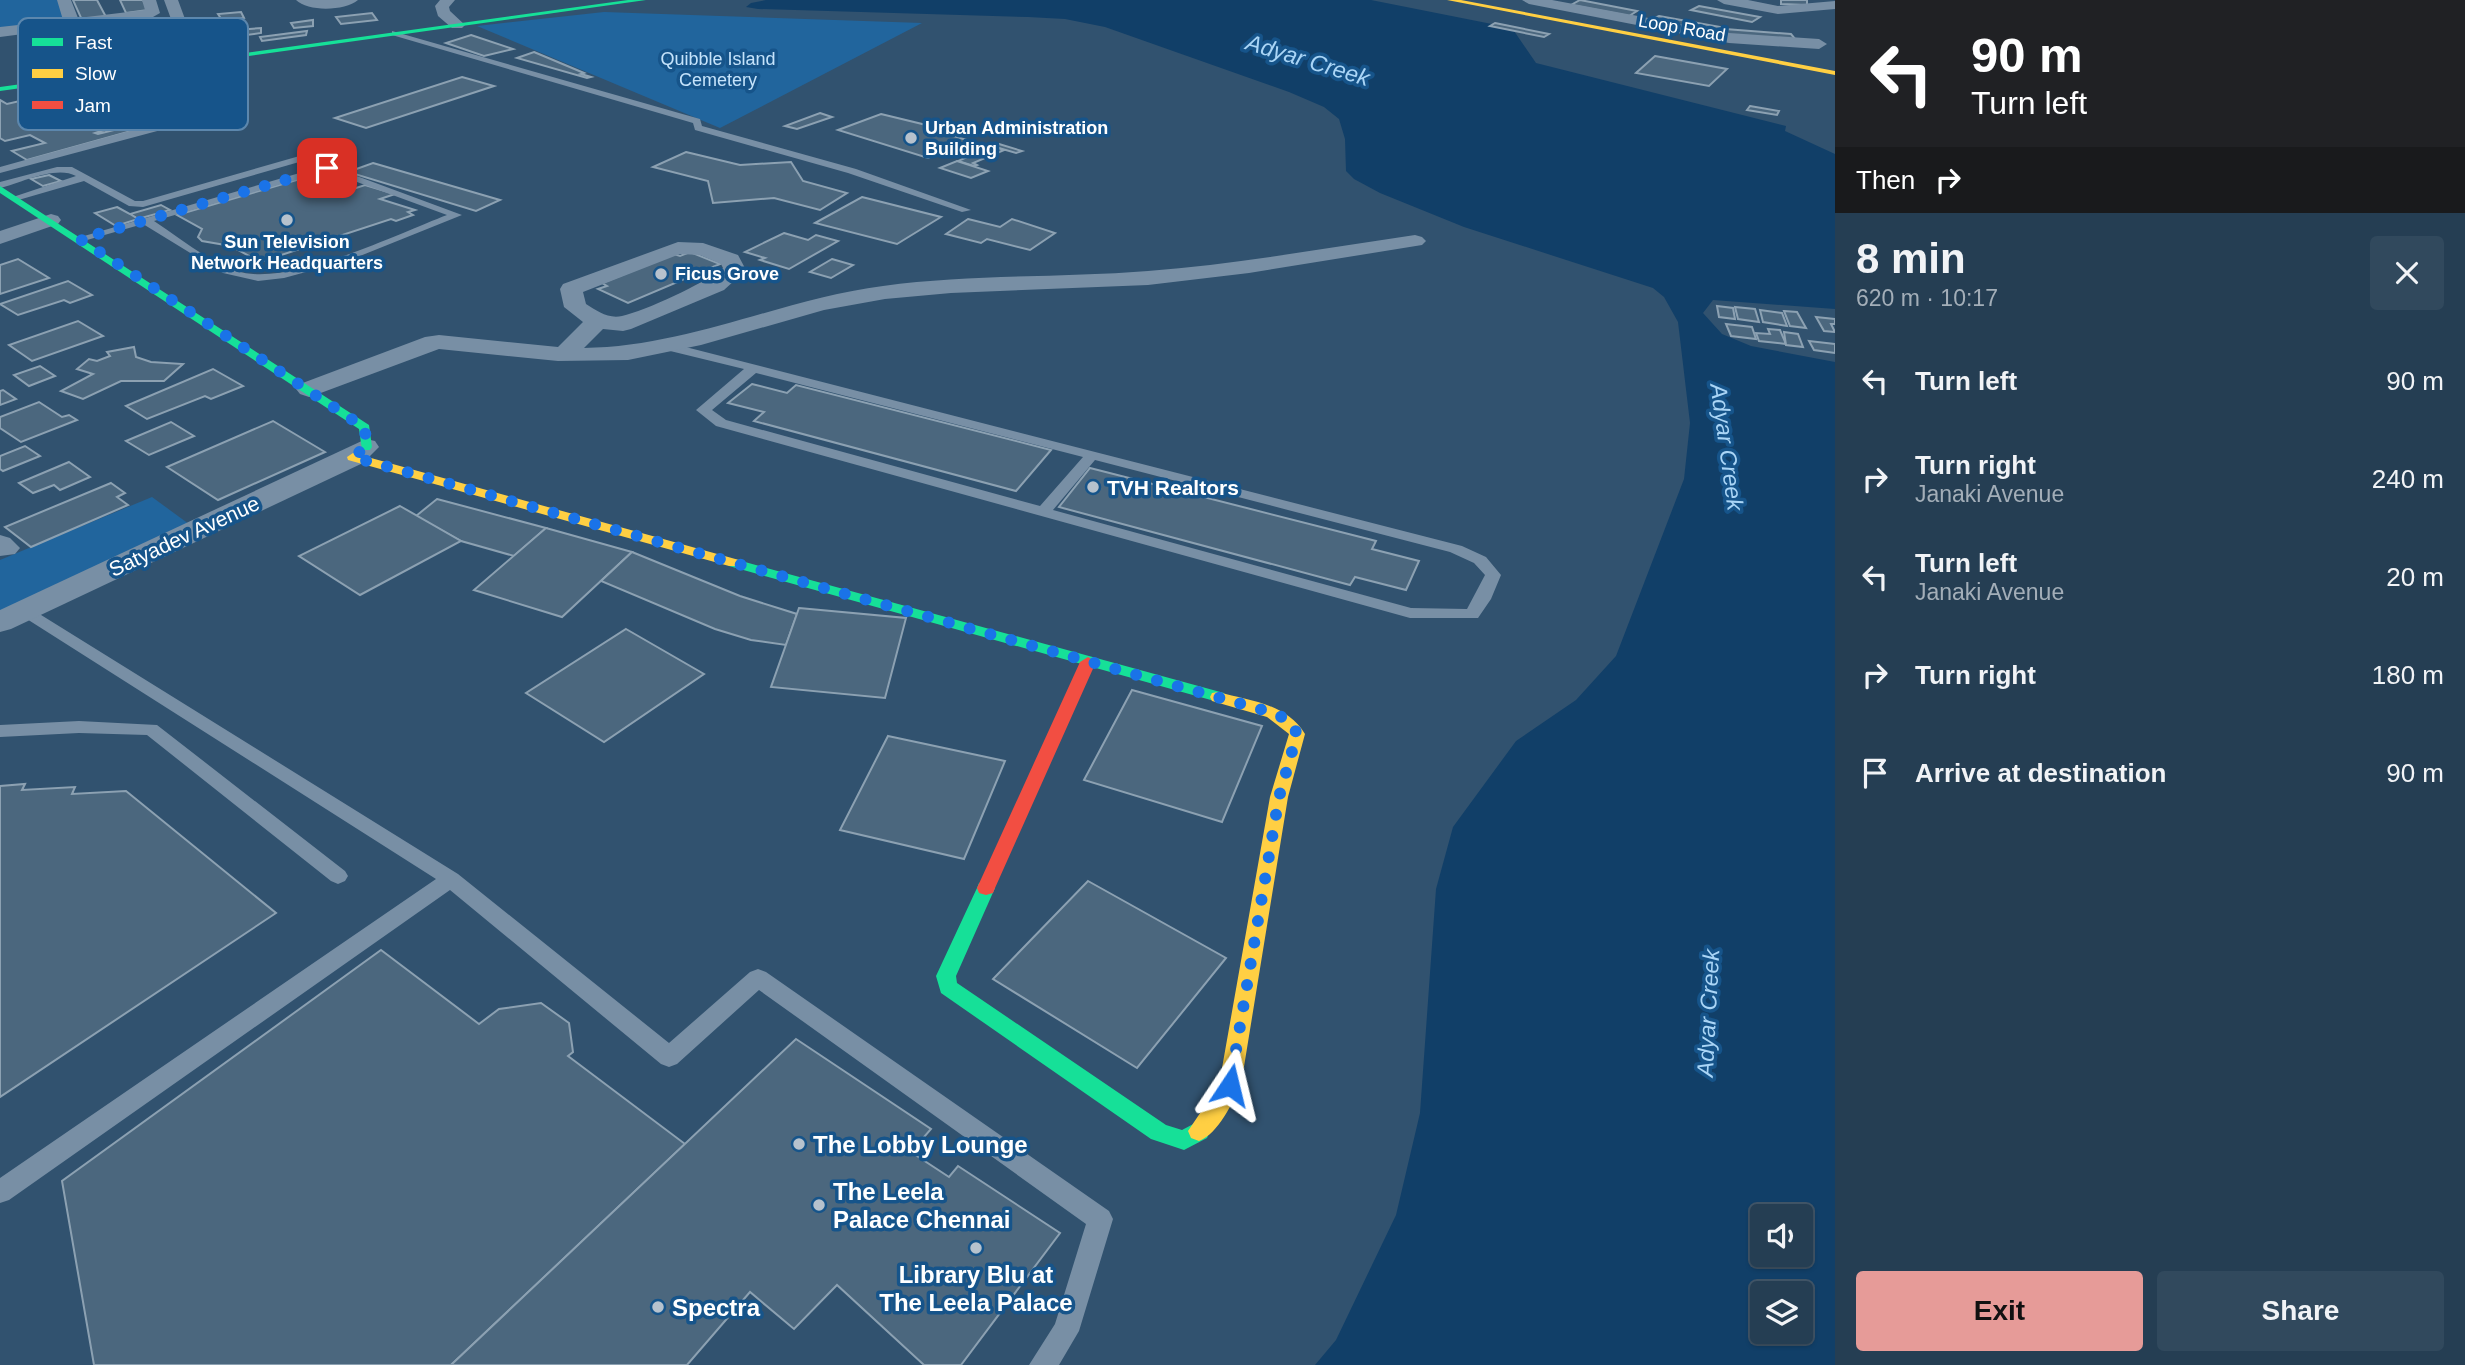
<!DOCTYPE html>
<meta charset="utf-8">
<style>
body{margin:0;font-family:Arial,sans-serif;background:#31495d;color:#f1f3f6;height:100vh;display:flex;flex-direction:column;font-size:26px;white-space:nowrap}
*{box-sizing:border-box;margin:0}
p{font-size:23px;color:#a3aeb8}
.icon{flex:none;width:38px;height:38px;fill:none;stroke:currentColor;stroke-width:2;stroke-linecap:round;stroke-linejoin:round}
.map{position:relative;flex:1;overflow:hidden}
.side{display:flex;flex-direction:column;background:#253e53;width:630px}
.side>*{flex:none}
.top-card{background:#202124;color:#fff;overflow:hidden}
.controls{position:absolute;left:1750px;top:1204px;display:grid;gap:14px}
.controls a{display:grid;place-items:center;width:63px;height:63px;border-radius:7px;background:#253e53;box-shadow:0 2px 5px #0004,0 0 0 2px #42576a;font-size:35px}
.pin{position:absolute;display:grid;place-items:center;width:60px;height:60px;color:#fff;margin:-30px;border-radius:14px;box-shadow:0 4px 10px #0006}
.me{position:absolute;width:77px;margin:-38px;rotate:10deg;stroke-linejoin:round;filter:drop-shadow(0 0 5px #0008)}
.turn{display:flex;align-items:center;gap:24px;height:147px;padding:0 21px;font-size:32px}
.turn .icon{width:91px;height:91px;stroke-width:2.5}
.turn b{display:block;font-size:49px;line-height:60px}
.then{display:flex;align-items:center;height:66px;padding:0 21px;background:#0003;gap:14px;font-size:26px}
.round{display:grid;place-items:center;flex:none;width:74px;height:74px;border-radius:7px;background:#31495d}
.overview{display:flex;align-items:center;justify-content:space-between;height:119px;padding:0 21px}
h1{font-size:42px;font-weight:700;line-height:52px}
.action{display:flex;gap:14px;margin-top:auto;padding:14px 21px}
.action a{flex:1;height:80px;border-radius:7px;background:#e69b98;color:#111;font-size:28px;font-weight:700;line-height:80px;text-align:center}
.action a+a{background:#31495d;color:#f1f3f6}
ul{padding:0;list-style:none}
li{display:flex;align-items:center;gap:21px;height:98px;padding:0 21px}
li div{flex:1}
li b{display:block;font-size:26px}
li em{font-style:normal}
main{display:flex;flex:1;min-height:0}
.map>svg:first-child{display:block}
</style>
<main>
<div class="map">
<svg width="1835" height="1365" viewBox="0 0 1835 1365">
<rect width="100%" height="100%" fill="#31526f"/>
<g fill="#21659d">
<path d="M0 0H64L68 23 0 30Z"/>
<path d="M604 12 922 23 720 128 477 26Z"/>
<path d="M152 497 193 527 0 616V560Z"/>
</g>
<path fill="#113f68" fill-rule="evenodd" d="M766 0H1371L1512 28 1536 63 1786 126 1785 131 1835 154V309L1713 300 1703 313 1722 334 1751 346 1835 362V1365H1315L1336 1340 1396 1215 1420 1113 1436 889 1453 827 1516 741 1576 700 1616 656 1684 479 1690 423 1678 322 1664 297 1653 288 1464 227 1380 193 1354 179 1346 171 1345 139 1339 119 1324 107 1289 92 1105 27 1065 19 1028 17 758 9 746 7 751 3ZM1762 1216H1801V1255H1762ZM1762 1293H1801V1332H1762Z"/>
<g fill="#4b677e" stroke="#8ca1b2" stroke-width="2">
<path d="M73 0H97L106 17 82 20Z"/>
<path d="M120 0H143L148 10 126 13Z"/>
<path d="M1580 0 1637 11 1629 16 1571 5Z"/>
<path d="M1781 0H1807V5L1781 4Z"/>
<path d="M1699 6 1760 17 1752 22 1691 10Z"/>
<path d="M241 12 244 18 222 20 218 14Z"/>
<path d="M372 13 377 20 341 24 336 17Z"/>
<path d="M1659 16 1720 27 1711 32 1650 20Z"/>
<path d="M313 20V26L294 28 291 23Z"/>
<path d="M1495 23 1549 34 1544 37 1490 26Z"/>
<path d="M261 28V33L239 36 237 30Z"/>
<path d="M1725 29 1791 34 1796 40 1729 36Z"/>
<path d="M307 31 306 35 262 41 260 37Z"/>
<path d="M471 35 513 49 484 56 446 43Z"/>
<path d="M534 52 584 73 581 74 591 77 587 78 517 58Z"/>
<path d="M1655 56 1727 69 1709 86 1636 73Z"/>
<path d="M462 77 494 86 366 128 335 118Z"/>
<path d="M50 94 92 118 112 113 129 122 95 133 98 134 118 129 135 130 27 160 12 151 45 143 30 135 5 141 0 138V100L7 104Z"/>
<path d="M1750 106 1779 111 1777 115 1747 110Z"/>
<path d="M820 113 832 117 797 129 785 126Z"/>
<path d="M881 114 955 132 950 135 970 141 928 158 838 130Z"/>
<path d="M999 144 1022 151 1016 153 992 146Z"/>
<path d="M992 146 1004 150 973 163 977 165 974 166 958 161Z"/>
<path d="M686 152 740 165 791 162 803 181 847 193 820 210 774 198 713 203 708 181 653 167Z"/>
<path d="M957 161 988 171 971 178 940 168Z"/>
<path d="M373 163 500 200 476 211 348 172Z"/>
<path d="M49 175 61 181 43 186 31 179Z"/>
<path d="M307 177 350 190 365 185 395 194 380 199 415 210 408 212 413 215 396 221 391 219 260 262 231 246 202 241 198 237 202 229 177 215Z"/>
<path d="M862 197 941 217 897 244 815 223Z"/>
<path d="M161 205 170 210 138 219 130 214Z"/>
<path d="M117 207 130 214 138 219 116 226 95 213Z"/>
<path d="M968 219 1000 227 1012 219 1055 233 1030 250 987 239 981 243 946 234Z"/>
<path d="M784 233 808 240 816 235 838 241 789 269 760 260 765 258 745 252Z"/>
<path d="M690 252 720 264 628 303 598 289 607 286 602 283 674 254 680 256Z"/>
<path d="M18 259 49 278 0 294V265Z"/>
<path d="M832 259 853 265 831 278 810 272Z"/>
<path d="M68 281 92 295 70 303 64 300 18 315 0 304Z"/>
<path d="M1717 306 1733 308 1735 319 1719 317Z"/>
<path d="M1735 307 1755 309 1759 322 1738 319Z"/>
<path d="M1760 310 1782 313 1787 326 1763 322Z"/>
<path d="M1784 311 1797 312 1806 328 1790 326Z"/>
<path d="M1816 317 1835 319V324H1831L1835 332 1824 331Z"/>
<path d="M78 321 103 336 32 361 9 345Z"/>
<path d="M1726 324 1752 327 1756 339 1731 336Z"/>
<path d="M1768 329 1780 330 1786 344 1759 341 1756 333 1770 334Z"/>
<path d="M1784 332 1798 334 1803 347 1786 345Z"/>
<path d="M1809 341 1835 344V353L1814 350Z"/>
<path d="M134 347 136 357 151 362 183 364 164 381H121L83 399 61 391 93 374 77 369 89 359 97 361 110 356 107 352Z"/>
<path d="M40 366 55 376 29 386 14 375Z"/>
<path d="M213 369 243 386 211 399 205 396 147 419 126 406Z"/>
<path d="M752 384 787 393 796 385 1051 450 1016 491 754 421 764 412 728 403Z"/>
<path d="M3 390 16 399 0 405V391Z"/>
<path d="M39 402 62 417 69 415 77 420 21 442 0 428V417Z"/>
<path d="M273 421 325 452 218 500 167 467Z"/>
<path d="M171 422 194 436 149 455 126 441Z"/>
<path d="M25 446 40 456 3 471 0 469V456Z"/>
<path d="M69 462 90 477 60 490 54 485 33 493 19 483Z"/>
<path d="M1090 468 1376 541 1372 549 1419 561 1406 590 1355 577 1350 585 1059 507Z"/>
<path d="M111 483 125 493 117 497 128 505 31 547 5 527Z"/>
<path d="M437 499 546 528 514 556 461 541 416 516Z"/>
<path d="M400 506 461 541 360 595 299 556Z"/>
<path d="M546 528 632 552 562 617 474 590Z"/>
<path d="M632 552 740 596 797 614 786 645 751 640 715 629 601 581Z"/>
<path d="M799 608 906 618 885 698 771 687Z"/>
<path d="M626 629 704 674 604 742 526 693Z"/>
<path d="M1132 690 1262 726 1222 822 1084 780Z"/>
<path d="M888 736 1005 761 964 859 840 830Z"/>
<path d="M25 784 22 790 75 787 72 794 126 791 276 913 0 1097V786Z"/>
<path d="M1088 881 1226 958 1137 1068 993 979Z"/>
<path d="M381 950 479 1024 499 1009 541 1003 569 1023 573 1052 568 1056 685 1144 451 1365H94L62 1181Z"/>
<path d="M796 1039 931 1129 911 1152 949 1177 958 1166 1060 1233 961 1365H924L837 1285 794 1329 750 1292 687 1365H451Z"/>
</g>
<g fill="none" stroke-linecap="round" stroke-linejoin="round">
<g fill="#788fa5" fill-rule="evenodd">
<path d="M392 31 700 119 702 126 856 169 971 210 962 212 848 173 695 130 693 123 392 35Z"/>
<path d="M74 76H80L84 84 175 106 186 115 185 120 161 130 0 173V167L176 118 169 110 77 88Z"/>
<path d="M324 149 329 152 327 154 143 207 129 206 84 181 15 201 10 198 76 176C56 165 21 183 0 188V182L57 167H72L135 201H143Z"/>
<path d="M327 165 462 215 350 260 284 278 258 281 223 273 143 224 80 242 74 239ZM327 171 447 215C397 234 287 288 237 271 207 261 180 238 154 221Z"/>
<path d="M666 342 1462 546 1486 557 1501 575 1491 599 1478 618H1410L716 426 696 410 744 369 662 349 660 346ZM756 373 1083 457 1040 506 726 420 712 410ZM1095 460 1450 552 1474 563 1485 575 1467 609 1411 608 1053 510Z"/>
<path d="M25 605 458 874 669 1043 750 972 758 969 766 972 1109 1211 1113 1219 1079 1331 1059 1365H1029L1055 1324 1086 1224 759 990 677 1064 669 1067 661 1064 450 890 9 1200 0 1203V1178L436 879 19 614 17 610 19 606Z"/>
<path d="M79 721 157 725 345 871 348 876 345 881 338 884 331 881 147 735 79 733 0 737V725Z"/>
</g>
<g fill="#788fa5" fill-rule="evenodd">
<path d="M57 0H71L78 18 145 10 142 0H156L160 13 153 17 0 37V27L63 20Z"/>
<path d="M164 0H178L185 19 210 52 208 55H196L171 19Z"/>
<path d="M296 0H358C345 11 308 12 296 0Z"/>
<path d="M440 0H455L449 7 450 11 465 25 462 28H452L438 16 435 6Z"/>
<path d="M1522 0H1552L1729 33 1819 39 1827 44 1819 49 1729 43 1529 4Z"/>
<path d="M1717 0H1748L1778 6 1835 1V9L1778 14 1724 4Z"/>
<path d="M51 214 58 216 61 220 58 224 0 244V231Z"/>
<path d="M1415 235 1422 237 1426 241 1422 245 1249 273 1148 285 951 293 885 299 824 310 701 345 628 360 558 361 439 349 318 394 309 397 300 394 296 389 300 384 425 337 439 335 558 347 583 322 564 307 560 289 563 284 678 242 703 243 738 255 746 270 724 290 631 329 623 331 603 329 584 348C687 347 782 299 883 286 971 274 1060 278 1148 271 1237 264 1326 248 1415 235ZM680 254 700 255 721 264 723 268C705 283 645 311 622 316 608 319 597 311 586 304L583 292Z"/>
<path d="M366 439 375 441 379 447 363 463 11 629 0 632V610Z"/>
<path d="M0 535 10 538 20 548 15 554 0 556Z"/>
</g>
<g fill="#16e098" fill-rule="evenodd">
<path d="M628 0H646L0 91V87Z"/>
<path d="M0 186 369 425 372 447 370 450H362L359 429 0 193Z"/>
<path d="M734 559 1224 693 1226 697 1218 702 729 566 727 563Z"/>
<path d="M986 881 993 883 995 888 956 976 957 983 1166 1125 1182 1130 1199 1121 1207 1124 1210 1131 1207 1138 1184 1150 1151 1139 941 993 936 976 977 888 979 883Z"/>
</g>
<g fill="#ffcf43" fill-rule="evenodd">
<path d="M1447 0H1461L1835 71V75Z"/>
<path d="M353 453 739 560 741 563 739 566H729L348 460 347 457Z"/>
<path d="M1218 692C1250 701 1286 703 1305 734L1288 797 1241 1085C1232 1103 1219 1133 1199 1141L1191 1138 1188 1131 1219 1085 1270 797 1289 734 1267 717 1212 701 1210 697 1212 693Z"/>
</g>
<path fill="#f24e42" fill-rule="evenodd" d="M1088 657 1096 662 995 888 993 893 986 895 979 893 977 888 1080 662Z"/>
</g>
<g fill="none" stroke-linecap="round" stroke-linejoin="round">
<path stroke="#1a73e8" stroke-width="12" stroke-dasharray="0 21.6" d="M327 168 80 239 365 428 366 447 353 457 1274 713 1291 722 1297 734 1279 797 1230 1085"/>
</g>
<g fill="#b7c2cd" stroke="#16548a" stroke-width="2.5">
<circle cx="911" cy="138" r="7"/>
<circle cx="287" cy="220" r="7"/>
<circle cx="661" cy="274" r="7"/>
<circle cx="1093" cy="487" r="7"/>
<circle cx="799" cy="1144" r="7"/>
<circle cx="819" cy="1205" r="7"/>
<circle cx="976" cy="1248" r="7"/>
<circle cx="658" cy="1307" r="7"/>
</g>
<g text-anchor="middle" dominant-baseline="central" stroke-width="7" stroke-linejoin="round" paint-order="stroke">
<g font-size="18" fill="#fff" stroke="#16548a">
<text transform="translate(1682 28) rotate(10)">Loop Road</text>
</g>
<g font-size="18" fill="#c5e3fb" stroke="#16548a">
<text x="718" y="59">Quibble Island<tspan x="718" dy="21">Cemetery</tspan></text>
</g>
<g font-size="18" font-weight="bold" fill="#fff" stroke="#16548a" text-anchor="start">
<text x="925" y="128">Urban Administration<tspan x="925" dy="21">Building</tspan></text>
<text x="287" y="242" text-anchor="middle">Sun Television<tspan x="287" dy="21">Network Headquarters</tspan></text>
<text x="675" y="274">Ficus Grove</text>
</g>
<g font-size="21" font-weight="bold" fill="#fff" stroke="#16548a" text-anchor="start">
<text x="1107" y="487">TVH Realtors</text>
</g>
<g font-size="21" fill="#fff" stroke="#16548a">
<text transform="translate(184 536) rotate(-25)">Satyadev Avenue</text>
</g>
<g font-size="23" font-style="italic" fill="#aad5f6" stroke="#16548a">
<text transform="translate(1308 60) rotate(17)">Adyar Creek</text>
<text transform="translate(1727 447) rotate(82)">Adyar Creek</text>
<text transform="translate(1708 1013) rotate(-87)">Adyar Creek</text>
</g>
<g font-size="24" font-weight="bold" fill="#fff" stroke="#16548a" text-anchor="start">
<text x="813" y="1144">The Lobby Lounge</text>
<text x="833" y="1191">The Leela<tspan x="833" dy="28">Palace Chennai</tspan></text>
<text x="976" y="1274" text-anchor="middle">Library Blu at<tspan x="976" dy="28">The Leela Palace</tspan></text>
<text x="672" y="1307">Spectra</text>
</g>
</g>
<rect x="18" y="18" width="230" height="112" rx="10" fill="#16548a" stroke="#5c87ad" stroke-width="2"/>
<rect x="32" y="38" width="31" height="8" fill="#16e098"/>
<rect x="32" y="69" width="31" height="9" fill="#ffcf43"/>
<rect x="32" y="101" width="31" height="8" fill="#f24e42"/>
<g font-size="19" fill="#fff">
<text x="75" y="49">Fast</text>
<text x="75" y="80">Slow</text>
<text x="75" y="112">Jam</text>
</g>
</svg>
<div class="controls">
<a><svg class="icon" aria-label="sound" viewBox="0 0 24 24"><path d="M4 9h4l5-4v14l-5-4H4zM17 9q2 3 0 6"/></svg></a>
<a><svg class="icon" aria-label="layers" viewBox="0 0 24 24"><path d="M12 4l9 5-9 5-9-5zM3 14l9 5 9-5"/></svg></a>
</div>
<div class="pin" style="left:327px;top:168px;background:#d93025"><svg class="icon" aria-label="arrive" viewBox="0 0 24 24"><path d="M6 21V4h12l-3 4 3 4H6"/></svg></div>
<svg class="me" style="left:1230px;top:1085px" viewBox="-20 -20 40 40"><path d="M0-17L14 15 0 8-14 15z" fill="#1a73e8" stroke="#fff" stroke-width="4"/></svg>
</div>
<section class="side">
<div class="top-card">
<div class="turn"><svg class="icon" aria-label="left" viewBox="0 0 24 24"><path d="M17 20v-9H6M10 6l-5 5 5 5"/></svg><div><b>90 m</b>Turn left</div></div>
<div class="then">Then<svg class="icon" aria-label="right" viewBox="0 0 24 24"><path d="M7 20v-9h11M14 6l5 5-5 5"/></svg></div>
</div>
<div class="overview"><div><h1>8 min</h1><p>620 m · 10:17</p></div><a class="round"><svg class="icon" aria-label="close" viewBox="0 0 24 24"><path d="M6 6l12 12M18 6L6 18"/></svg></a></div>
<ul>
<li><svg class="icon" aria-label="left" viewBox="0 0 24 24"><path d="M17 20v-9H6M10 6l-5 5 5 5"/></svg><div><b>Turn left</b></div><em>90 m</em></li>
<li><svg class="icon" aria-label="right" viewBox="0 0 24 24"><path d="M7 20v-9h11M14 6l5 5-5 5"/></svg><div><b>Turn right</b><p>Janaki Avenue</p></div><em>240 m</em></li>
<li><svg class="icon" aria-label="left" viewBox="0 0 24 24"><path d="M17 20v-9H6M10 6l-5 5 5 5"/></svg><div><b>Turn left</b><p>Janaki Avenue</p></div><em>20 m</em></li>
<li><svg class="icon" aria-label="right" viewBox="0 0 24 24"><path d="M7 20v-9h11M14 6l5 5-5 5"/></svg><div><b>Turn right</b></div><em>180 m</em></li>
<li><svg class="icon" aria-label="arrive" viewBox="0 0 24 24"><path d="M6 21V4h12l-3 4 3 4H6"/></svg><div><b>Arrive at destination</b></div><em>90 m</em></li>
</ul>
<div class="action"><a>Exit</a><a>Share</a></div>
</section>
</main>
